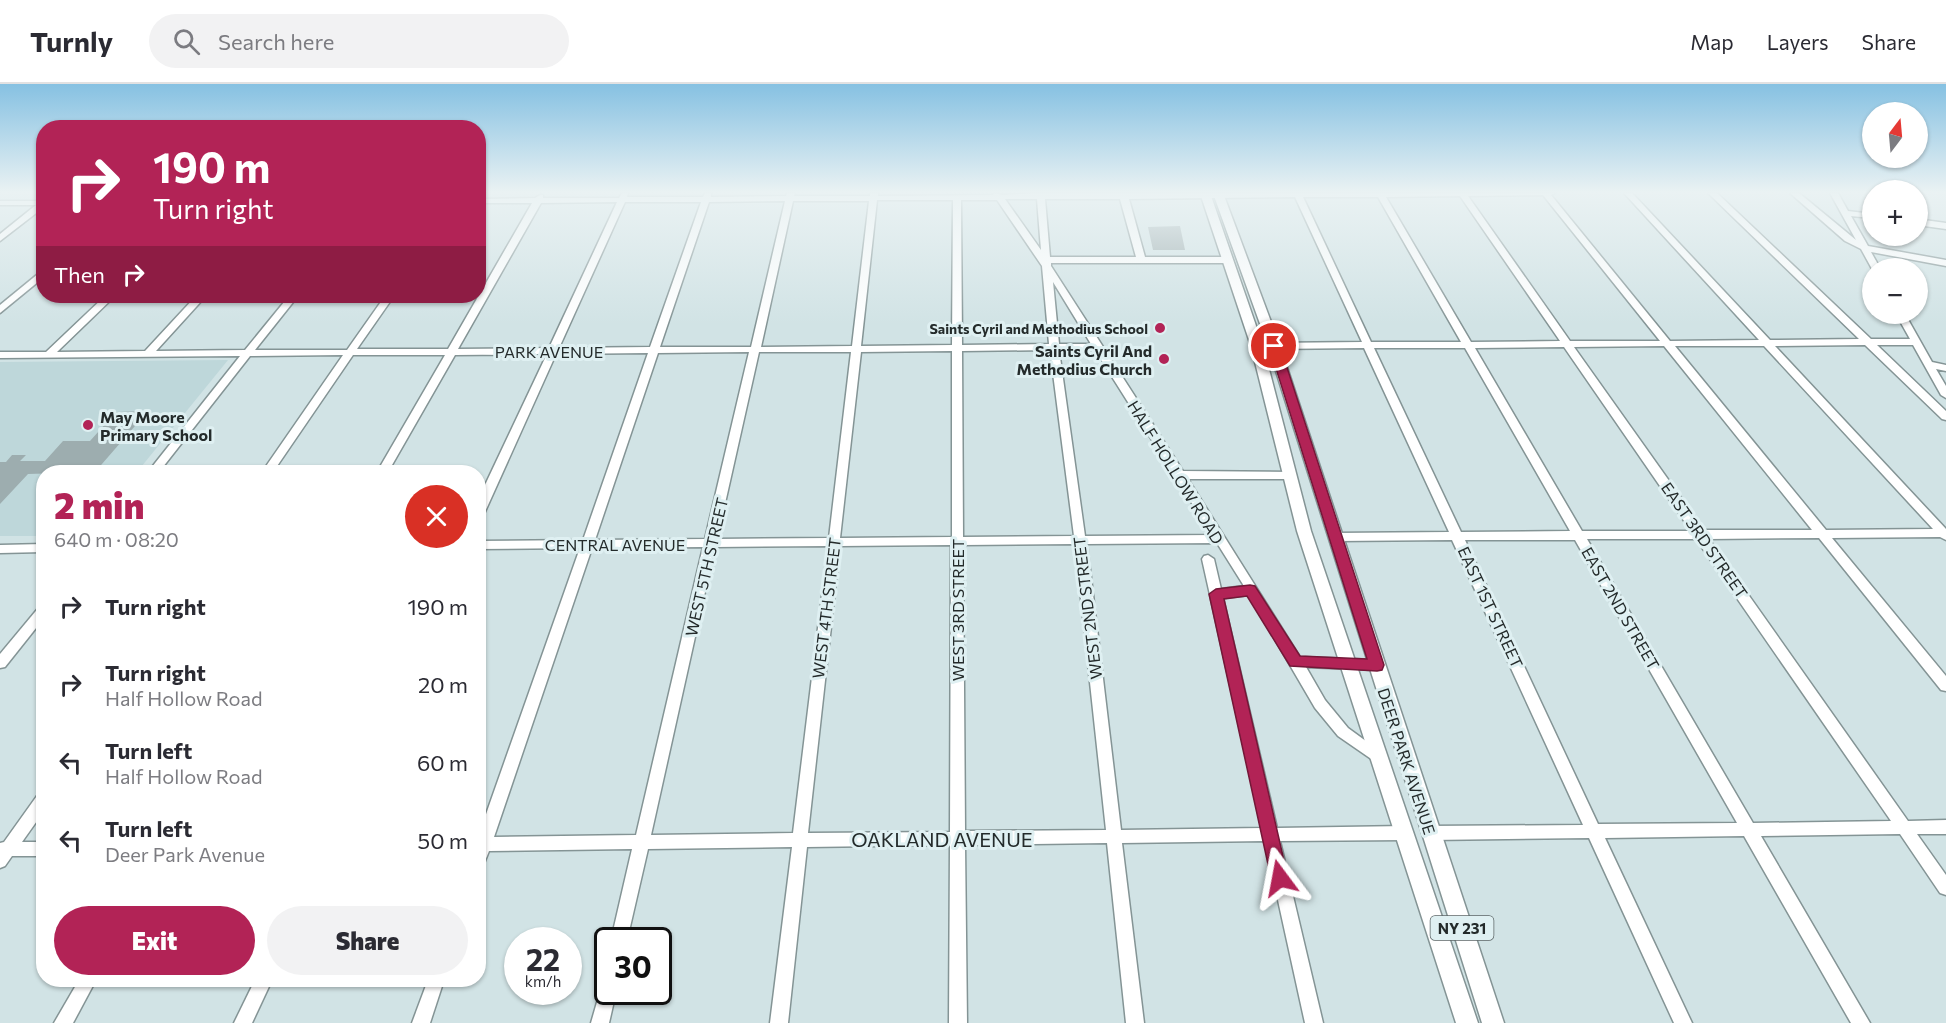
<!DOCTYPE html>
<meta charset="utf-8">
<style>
body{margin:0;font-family:Commissioner,sans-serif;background:#f2f2f3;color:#2b2b33;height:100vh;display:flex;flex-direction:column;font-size:22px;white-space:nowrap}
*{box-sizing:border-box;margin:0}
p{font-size:20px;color:#7c7c81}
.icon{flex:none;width:33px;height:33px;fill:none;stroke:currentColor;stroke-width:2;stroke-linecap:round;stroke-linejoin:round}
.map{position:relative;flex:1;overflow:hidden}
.details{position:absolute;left:36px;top:381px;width:450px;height:522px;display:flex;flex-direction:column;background:#fff;border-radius:24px;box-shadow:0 2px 4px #0004}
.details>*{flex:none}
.top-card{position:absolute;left:36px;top:36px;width:450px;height:183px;border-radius:24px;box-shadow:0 2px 4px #0004;background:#b22356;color:#fff;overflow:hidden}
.needle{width:39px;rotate:16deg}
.fabs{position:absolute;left:1862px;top:18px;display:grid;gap:12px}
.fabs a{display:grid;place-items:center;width:66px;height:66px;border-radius:50%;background:#fff;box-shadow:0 2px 4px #0004;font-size:30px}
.speed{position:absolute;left:504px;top:843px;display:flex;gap:12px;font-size:30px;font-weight:700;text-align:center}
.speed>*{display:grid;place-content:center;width:78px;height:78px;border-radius:50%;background:#fff;box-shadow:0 2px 4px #0004;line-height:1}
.speed small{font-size:15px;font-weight:400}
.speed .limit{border:3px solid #111;border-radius:9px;background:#fff;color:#111}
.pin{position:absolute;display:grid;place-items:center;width:51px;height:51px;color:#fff;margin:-26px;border:3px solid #fff;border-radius:50%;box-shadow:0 2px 6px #0007}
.me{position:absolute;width:66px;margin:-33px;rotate:347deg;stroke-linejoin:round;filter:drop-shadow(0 0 4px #0008)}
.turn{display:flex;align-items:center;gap:21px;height:126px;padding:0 18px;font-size:27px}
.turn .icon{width:78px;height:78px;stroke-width:2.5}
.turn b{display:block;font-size:42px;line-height:51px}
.then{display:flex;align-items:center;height:57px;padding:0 18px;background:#0003;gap:12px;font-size:22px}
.round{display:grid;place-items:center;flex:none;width:63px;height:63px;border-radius:32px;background:#f2f2f3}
.summary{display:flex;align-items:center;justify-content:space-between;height:102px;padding:0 18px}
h1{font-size:36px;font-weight:800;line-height:45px;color:#b22356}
.action{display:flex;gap:12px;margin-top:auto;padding:12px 18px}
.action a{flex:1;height:69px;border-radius:36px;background:#b22356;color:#fff;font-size:24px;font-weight:800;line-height:69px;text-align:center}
.action a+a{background:#f2f2f3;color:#2b2b33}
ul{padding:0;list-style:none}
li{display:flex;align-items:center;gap:18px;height:78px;padding:0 18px}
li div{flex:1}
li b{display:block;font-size:22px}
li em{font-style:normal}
header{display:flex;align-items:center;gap:36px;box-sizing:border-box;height:84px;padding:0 30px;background:#fff;border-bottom:2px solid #e1e1e2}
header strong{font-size:28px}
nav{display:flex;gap:33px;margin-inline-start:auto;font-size:21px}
.search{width:420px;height:54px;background:#f2f2f3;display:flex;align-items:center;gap:15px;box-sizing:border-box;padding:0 21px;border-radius:33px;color:#7c7c81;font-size:22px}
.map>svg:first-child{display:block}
</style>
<header>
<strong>Turnly</strong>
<div class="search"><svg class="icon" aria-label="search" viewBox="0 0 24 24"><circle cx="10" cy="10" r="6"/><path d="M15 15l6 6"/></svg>Search here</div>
<nav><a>Map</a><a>Layers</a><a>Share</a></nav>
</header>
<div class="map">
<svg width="1946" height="939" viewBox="0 0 1946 939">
<rect width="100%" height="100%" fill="#d1e3e5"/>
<path fill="#bed7da" d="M228 276 137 388H44L43 452H0V278Z"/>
<g fill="#9dadaf">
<path d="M1180 142 1185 166H1153L1148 143Z"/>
<path d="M148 327 95 388 28 390 0 420V378H6L12 371H26L20 377H45L63 357H90L116 328Z"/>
</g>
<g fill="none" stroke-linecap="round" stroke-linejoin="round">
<defs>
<g id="minor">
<path d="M622 109H628L627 113H703L705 109H711V113L786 112 787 109H795L794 112H870V109H878V112L993 111 994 109 1002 111 1036 109H1555L1551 111 1670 257 1759 256 1624 109H1632L1770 256 1859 255 1708 109H1717L1871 255H1910L1896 230H1905L1932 278 1946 281V287L1936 285 1946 302V314L1941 311 1913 261H1877L1946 327V336L1942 335 1865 261 1775 262 1946 445V456L1940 453 1832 454 1946 592V607L1941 606 1819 454 1709 455 1908 737 1946 736V750H1917L1946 791V811L1940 809 1900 750 1761 752 1870 939H1851L1744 752 1605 754 1692 939H1674L1589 754 1430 756 1425 754 1422 749 1425 744 1430 742 1583 741 1452 456 1336 457 1330 453 1336 449 1449 448 1364 264 1257 265 1252 262 1257 259 1362 258 1295 113 1129 115 1145 173H1228L1232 176 1228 179H1051V182L1183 387 1293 388 1295 391 1293 394 1289 395H1188L1300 573 1377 576 1382 577 1384 581 1382 585 1377 586 1306 583 1325 616 1348 644 1385 671 1387 675 1385 679 1380 681 1338 652 1315 624 1249 511 1223 514 1277 744 1405 742 1410 744 1413 749 1410 754 1405 756 1280 757 1323 939H1305L1265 757 1122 759 1144 939H1126L1107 759 965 761 967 939H949L950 761 807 763 788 939H770L792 763 648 765 627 856H611L632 765 489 767 483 782 478 784V753L580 464 478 465V457L583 456 648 269 556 270 484 430 478 434V416L547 270 455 271 388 388H377L445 271H353L273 388H262L343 271 250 272 159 388H148L240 272 0 274V268H46L105 212H115L57 268 145 267 196 212H206L156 267 245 266 289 212H298L255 266H347L385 212H394L357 265H448L532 119H478V115L535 114 540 111H543V114H619ZM1543 111 1660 257H1570L1468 112ZM1460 112 1560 257 1471 258 1386 113ZM1303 113H1378L1461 258H1371ZM1005 115H1037L1041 166ZM1045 115H1120L1136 173H1050ZM877 116H953L952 261 861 262ZM961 116H997L1042 182 1049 260 962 261ZM785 117 751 263H660L709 118ZM793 117H869L852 262 761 263ZM617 118 549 264 458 265 541 119ZM625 118H701L650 263 559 264ZM1053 198 1091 260H1059ZM1664 262 1812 446H1704L1574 263ZM1675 262H1764L1933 445 1826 446ZM1564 263 1691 447H1582L1475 264ZM1374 264H1465L1570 447 1461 448ZM1050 266 1074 452 963 453 962 267ZM1059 266H1095L1212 451 1085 452ZM952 267V453L840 454 861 268ZM749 268 705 455 595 456 658 269ZM759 268H851L829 454 717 455ZM1587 455H1696L1891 737 1753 739ZM1465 456H1575L1737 739 1598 740ZM1217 459 1244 502 1221 505 1214 475 1208 471 1204 472 1202 475 1262 744 1121 746 1087 460ZM1075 460 1106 746 965 747 963 461ZM951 461 950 748 808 749 840 462ZM828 462 793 749 651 751 715 463ZM703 463 636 751 494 753 592 464Z"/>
<path d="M1790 109H1799L1856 156 1830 109H1838L1848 127 1872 130V134L1851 132 1868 162 1946 176V182L1871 168 1880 184 1872 185 1861 165 1845 157Z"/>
<path d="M0 117H44V123L0 157V150L36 121H0Z"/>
<path d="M1917 135 1946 139V145L1917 141Z"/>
<path d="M44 185V193L0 229V221Z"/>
<path d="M44 460V468L0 469V461Z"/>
<path d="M44 520V534L5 583 0 584V570L40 522Z"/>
<path d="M44 708V727L22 758H44V772H12L5 782 0 784V759L4 758 39 709Z"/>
<path d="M79 896H96L73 939H54Z"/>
<path d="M255 896H272L252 939H234Z"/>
<path d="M428 896H444L430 939H412Z"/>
<path d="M608 899V908H616L609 939H591L602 901Z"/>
</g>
<g id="major">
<path d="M1200 109H1210L1263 262 1311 447 1478 939H1456L1297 447 1251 262Z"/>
<path d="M1213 109H1223L1280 262 1504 939H1482L1268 262Z"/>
</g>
</defs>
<use href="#minor" stroke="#849495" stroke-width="3"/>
<use href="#major" stroke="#849495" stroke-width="3"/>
<use href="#minor" fill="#fff" fill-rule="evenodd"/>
<use href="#major" fill="#fff" fill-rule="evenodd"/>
</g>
<linearGradient id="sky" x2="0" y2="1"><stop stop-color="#86c1e2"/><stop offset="0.45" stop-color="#eaf2f3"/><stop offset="1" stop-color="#eaf2f3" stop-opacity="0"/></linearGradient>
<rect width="1946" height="240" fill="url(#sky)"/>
<path fill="#b22356" stroke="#741738" stroke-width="1.5" d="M1274 259 1280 262 1384 581 1382 586 1377 587 1290 582 1247 512 1224 515 1288 794 1286 799 1280 802 1273 799 1271 794 1209 510 1216 505 1250 501 1255 502 1300 572 1367 575 1269 262Z"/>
<g fill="#b22356" stroke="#dff0f2" stroke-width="2">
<circle cx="1160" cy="244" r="6"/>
<circle cx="1164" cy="275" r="6"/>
<circle cx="88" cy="341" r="6"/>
</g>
<g text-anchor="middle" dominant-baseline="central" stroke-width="6" stroke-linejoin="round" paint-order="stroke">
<g font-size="14" font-weight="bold" fill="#242b2b" stroke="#dff0f2" text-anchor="end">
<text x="1148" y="244">Saints Cyril and Methodius School</text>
</g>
<rect fill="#dff0f2" stroke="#5c6667" stroke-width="1.5" x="1430.5" y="832" width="63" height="24" rx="4.5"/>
<g font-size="15" font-weight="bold" fill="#242b2b">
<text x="1462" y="844">NY 231</text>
</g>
<g font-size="16" font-weight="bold" fill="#242b2b" stroke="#dff0f2" text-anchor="end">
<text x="1152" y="266">Saints Cyril And<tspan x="1152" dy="18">Methodius Church</tspan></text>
<text x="100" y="332" text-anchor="start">May Moore<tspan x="100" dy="18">Primary School</tspan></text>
</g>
<g font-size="16" fill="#242b2b" stroke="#dff0f2">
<text x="549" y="267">PARK AVENUE</text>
<text transform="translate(1176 388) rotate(58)">HALF HOLLOW ROAD</text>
<text transform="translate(1705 456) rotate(55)">EAST 3RD STREET</text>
<text x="615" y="460">CENTRAL AVENUE</text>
<text transform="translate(706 483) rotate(-77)">WEST 5TH STREET</text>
<text transform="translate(1491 523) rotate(65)">EAST 1ST STREET</text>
<text transform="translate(826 524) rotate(-83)">WEST 4TH STREET</text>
<text transform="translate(1087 524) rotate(-97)">WEST 2ND STREET</text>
<text transform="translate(1621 524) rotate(60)">EAST 2ND STREET</text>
<text transform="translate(957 526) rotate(-90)">WEST 3RD STREET</text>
<text transform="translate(1407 677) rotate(72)">DEER PARK AVENUE</text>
</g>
<g font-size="20" fill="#242b2b" stroke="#dff0f2">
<text x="942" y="755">OAKLAND AVENUE</text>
</g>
</g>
</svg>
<div class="fabs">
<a><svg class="needle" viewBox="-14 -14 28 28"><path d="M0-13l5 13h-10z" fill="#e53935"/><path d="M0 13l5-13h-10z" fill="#7c7c81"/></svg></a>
<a>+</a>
<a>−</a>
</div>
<div class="speed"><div>22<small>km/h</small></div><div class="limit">30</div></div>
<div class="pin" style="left:1274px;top:262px;background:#d93025"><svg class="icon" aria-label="arrive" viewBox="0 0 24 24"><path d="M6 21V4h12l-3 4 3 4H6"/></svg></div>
<svg class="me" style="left:1280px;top:794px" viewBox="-20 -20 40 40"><path d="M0-17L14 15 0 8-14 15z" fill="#b22356" stroke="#fff" stroke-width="4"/></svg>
<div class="top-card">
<div class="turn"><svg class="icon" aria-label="right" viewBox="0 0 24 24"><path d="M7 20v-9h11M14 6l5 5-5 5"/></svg><div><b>190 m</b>Turn right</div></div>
<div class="then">Then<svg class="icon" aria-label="right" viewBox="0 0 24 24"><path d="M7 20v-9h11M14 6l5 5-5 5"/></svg></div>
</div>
<section class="details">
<div class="summary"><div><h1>2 min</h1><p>640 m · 08:20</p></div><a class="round" style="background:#d93025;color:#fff"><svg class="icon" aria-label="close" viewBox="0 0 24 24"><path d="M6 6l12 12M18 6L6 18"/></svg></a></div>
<ul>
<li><svg class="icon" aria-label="right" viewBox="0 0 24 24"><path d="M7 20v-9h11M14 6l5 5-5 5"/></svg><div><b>Turn right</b></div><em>190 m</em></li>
<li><svg class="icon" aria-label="right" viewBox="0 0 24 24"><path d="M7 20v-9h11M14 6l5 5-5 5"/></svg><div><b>Turn right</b><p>Half Hollow Road</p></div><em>20 m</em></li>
<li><svg class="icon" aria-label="left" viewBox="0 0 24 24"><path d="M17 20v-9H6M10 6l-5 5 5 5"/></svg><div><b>Turn left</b><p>Half Hollow Road</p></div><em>60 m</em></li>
<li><svg class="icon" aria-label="left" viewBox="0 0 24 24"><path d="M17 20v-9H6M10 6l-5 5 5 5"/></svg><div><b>Turn left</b><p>Deer Park Avenue</p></div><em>50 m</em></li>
</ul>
<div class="action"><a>Exit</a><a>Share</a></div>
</section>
</div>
